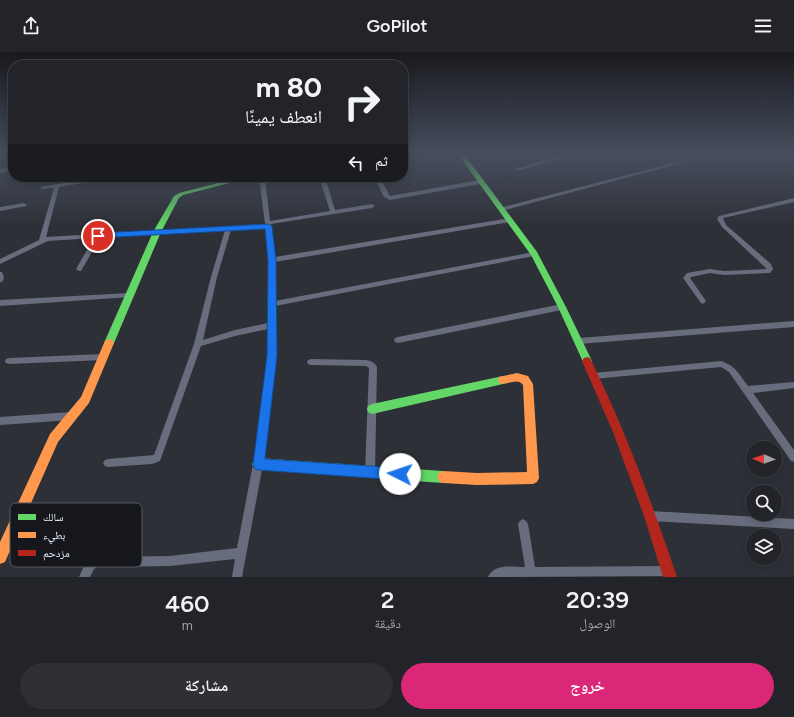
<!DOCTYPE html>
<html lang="ar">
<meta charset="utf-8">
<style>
body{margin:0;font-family:Figtree,"Noto Naskh Arabic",sans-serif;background:#2e3035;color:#f1f3f6;direction:rtl;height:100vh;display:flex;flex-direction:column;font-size:15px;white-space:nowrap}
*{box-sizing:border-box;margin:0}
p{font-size:13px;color:#a2a4a8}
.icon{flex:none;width:22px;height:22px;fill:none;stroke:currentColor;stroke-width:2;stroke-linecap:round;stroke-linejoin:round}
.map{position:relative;height:525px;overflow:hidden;direction:ltr}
.side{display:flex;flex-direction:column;background:#222429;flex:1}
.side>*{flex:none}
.banner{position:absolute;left:8px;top:8px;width:400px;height:122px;border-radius:16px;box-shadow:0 2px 10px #0003,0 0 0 1px #3f4146;direction:rtl;background:#222429;color:#f1f3f6;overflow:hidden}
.needle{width:26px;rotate:272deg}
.fabs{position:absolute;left:746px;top:389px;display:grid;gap:8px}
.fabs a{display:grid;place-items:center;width:36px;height:36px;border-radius:50%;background:#222429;box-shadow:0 2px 10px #0003,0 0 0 1px #3f4146;font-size:20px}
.pin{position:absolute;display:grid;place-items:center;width:34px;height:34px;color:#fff;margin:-17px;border:2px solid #fff;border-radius:50%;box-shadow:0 1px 4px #0007}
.me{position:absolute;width:44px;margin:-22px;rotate:274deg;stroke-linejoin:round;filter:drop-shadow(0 0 3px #0008)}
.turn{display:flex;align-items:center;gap:14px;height:84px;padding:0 20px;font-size:18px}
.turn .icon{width:52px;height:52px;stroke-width:2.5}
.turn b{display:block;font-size:28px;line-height:34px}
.then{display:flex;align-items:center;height:38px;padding:0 20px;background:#0003;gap:8px;font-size:15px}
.eta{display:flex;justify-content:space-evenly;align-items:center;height:68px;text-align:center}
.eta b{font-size:24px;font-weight:600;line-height:28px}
.button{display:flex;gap:8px;margin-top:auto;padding:8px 20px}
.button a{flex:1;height:46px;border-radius:24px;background:#db2777;color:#fff;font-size:16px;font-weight:600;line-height:46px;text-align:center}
.button a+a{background:#2e3035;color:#f1f3f6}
header{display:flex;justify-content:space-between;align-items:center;height:52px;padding:0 20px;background:#222429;font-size:18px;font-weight:600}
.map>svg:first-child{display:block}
</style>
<header><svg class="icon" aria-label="menu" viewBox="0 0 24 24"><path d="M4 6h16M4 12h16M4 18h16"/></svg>GoPilot<svg class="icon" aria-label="share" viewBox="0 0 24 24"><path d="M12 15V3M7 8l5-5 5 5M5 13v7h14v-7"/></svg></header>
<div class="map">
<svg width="794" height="525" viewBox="0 0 794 525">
<rect width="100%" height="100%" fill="#2e3037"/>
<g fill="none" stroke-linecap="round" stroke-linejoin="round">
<g fill="#676d7d" fill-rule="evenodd">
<path d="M547 102C551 102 556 104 560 104 566 104 571 102 577 102L517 119 514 117 553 106Z"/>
<path d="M600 102H605L613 107 609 108Z"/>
<path d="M681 109 685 110 501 159 498 157 499 156Z"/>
<path d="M13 115V119L0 121V117Z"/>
<path d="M98 125H110L107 127 59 135 46 185 265 172 259 125H265L270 169 330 159 319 125H325L335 158 372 152 375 154 372 156 271 172 275 205 510 166 513 168 510 170 275 210V249L534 200 537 202 534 204 275 254 276 271 277 273 276 275V304L263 412 242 525H232L235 507 170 514 97 515 94 517 90 525H79L86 509 96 505 170 504 237 496 253 412 268 304V277L235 284 201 294 160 409 152 412 108 415 105 414 103 411 105 408 108 407 154 403 194 292 211 225 225 178 100 186 81 219H79L76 217 94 186 48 189 0 212V207L39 188 54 136 41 137V135ZM265 176 269 208 268 271 235 278 203 288 217 225 231 178Z"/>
<path d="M374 125H380L390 144 480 128 483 130 480 132 390 148 384 145Z"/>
<path d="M794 146V150L723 166 726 173 771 212 773 217 770 221H768L724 223 710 221 691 225 690 226 706 249 703 252 701 251 683 226 687 221 710 217 724 219 767 217 722 175 717 167 719 164Z"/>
<path d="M24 151 27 153 26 154 0 159V155Z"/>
<path d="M0 220H2L4 226 2 230H0Z"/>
<path d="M130 241 133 243 130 245 0 254V248Z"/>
<path d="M562 252 565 255 562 258 398 291 395 290 394 288 395 286 398 285Z"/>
<path d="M794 269V275L579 292 576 291 575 289 576 287 579 286Z"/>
<path d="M103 302 106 303 107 305 106 307 103 308 9 312 6 311 5 309 6 307 9 306Z"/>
<path d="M311 307 366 308C371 309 374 310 377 315L375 420 373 423 370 425 367 423 365 420 369 316 366 314 311 313 308 312 307 310 308 308Z"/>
<path d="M721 309C736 314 739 322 748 334L794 330V336L753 341 794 398V410L791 409 729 320 721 315 593 327 590 326 589 324 590 322 593 321Z"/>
<path d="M71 360 74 361 75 364 74 367 71 368 0 373V365Z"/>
<path d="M650 459 794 467V477L650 469 647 467 645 464 647 461Z"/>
<path d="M523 467 526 469 528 472 535 515 668 514 672 515 673 519 672 523 668 524 488 525C494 511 512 515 525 515L518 472 520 469Z"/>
</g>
<g fill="#63d668" fill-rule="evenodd">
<path d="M458 102H464L537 200 566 255 592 309 590 312 587 313 584 312 558 255 531 203Z"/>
<path d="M242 125H253L183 143 179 146 161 180 114 291 112 294H106L104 291 153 180 174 144 179 141Z"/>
<path d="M503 324 507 325 508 328 507 331 503 332 372 362 368 360 367 357 368 354 372 352Z"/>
<path d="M258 406 443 419 447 421 449 425 447 429 443 431 258 418 254 416 252 412 254 408Z"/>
</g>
<g fill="#ff974d" fill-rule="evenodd">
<path d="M109 287 112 288 114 291 89 351 58 390 5 510 0 512V490L50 382 81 345 104 291 106 288Z"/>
<path d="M517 321 528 324 533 332 539 426 537 430 533 432 477 433 443 431 439 429 437 425 439 421 443 419 477 421 527 420 523 333C517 325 508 334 499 331L498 328 499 325Z"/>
</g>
<path fill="#b3261e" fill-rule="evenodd" d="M587 305 590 306C625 377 652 451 677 525H663L644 464 613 380 582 309 584 306Z"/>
</g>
<linearGradient id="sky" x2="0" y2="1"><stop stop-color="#191a1e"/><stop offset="0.58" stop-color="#464e5e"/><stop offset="1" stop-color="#464e5e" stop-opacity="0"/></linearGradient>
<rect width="794" height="175" fill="url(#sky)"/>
<path fill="#1a73e8" stroke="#114b97" d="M268 172 272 174 276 208 277 304 265 407 400 416 405 417 406 422 405 426 400 428 258 418 254 416 253 412 267 304 268 208 265 177 98 186 94 184 98 181Z"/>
<rect x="10" y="451" width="132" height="64" rx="6" fill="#15171d" stroke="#56595f" stroke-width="1"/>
<rect x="18" y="462" width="18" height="6" fill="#63d668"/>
<rect x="18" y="480" width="18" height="6" fill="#ff974d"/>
<rect x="18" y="498" width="18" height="6" fill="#b3261e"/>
<g font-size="11" fill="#eff2fa">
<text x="43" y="469">سالك</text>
<text x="43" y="487">بطيء</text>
<text x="43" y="505">مزدحم</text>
</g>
</svg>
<div class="fabs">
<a><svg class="needle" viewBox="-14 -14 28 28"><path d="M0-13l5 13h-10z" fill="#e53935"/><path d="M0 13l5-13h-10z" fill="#a2a4a8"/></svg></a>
<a><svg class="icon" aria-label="search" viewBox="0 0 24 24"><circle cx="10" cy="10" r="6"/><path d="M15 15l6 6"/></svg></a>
<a><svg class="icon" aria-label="layers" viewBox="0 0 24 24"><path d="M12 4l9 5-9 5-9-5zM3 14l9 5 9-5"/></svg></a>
</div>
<div class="pin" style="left:98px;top:184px;background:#d93025"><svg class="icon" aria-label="arrive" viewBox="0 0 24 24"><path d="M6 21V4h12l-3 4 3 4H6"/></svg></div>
<svg class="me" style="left:400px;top:422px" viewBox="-20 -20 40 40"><circle r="19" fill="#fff"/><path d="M0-13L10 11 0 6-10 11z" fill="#1a73e8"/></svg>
<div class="banner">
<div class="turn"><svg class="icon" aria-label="right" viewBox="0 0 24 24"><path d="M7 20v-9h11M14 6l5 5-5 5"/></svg><div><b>80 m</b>انعطف يمينًا</div></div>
<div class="then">ثم<svg class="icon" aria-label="left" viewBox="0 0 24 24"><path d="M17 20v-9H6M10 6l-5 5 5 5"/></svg></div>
</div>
</div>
<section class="side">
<div class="eta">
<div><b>20:39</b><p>الوصول</p></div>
<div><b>2</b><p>دقيقة</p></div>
<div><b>460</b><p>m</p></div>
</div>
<div class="button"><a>خروج</a><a>مشاركة</a></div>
</section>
